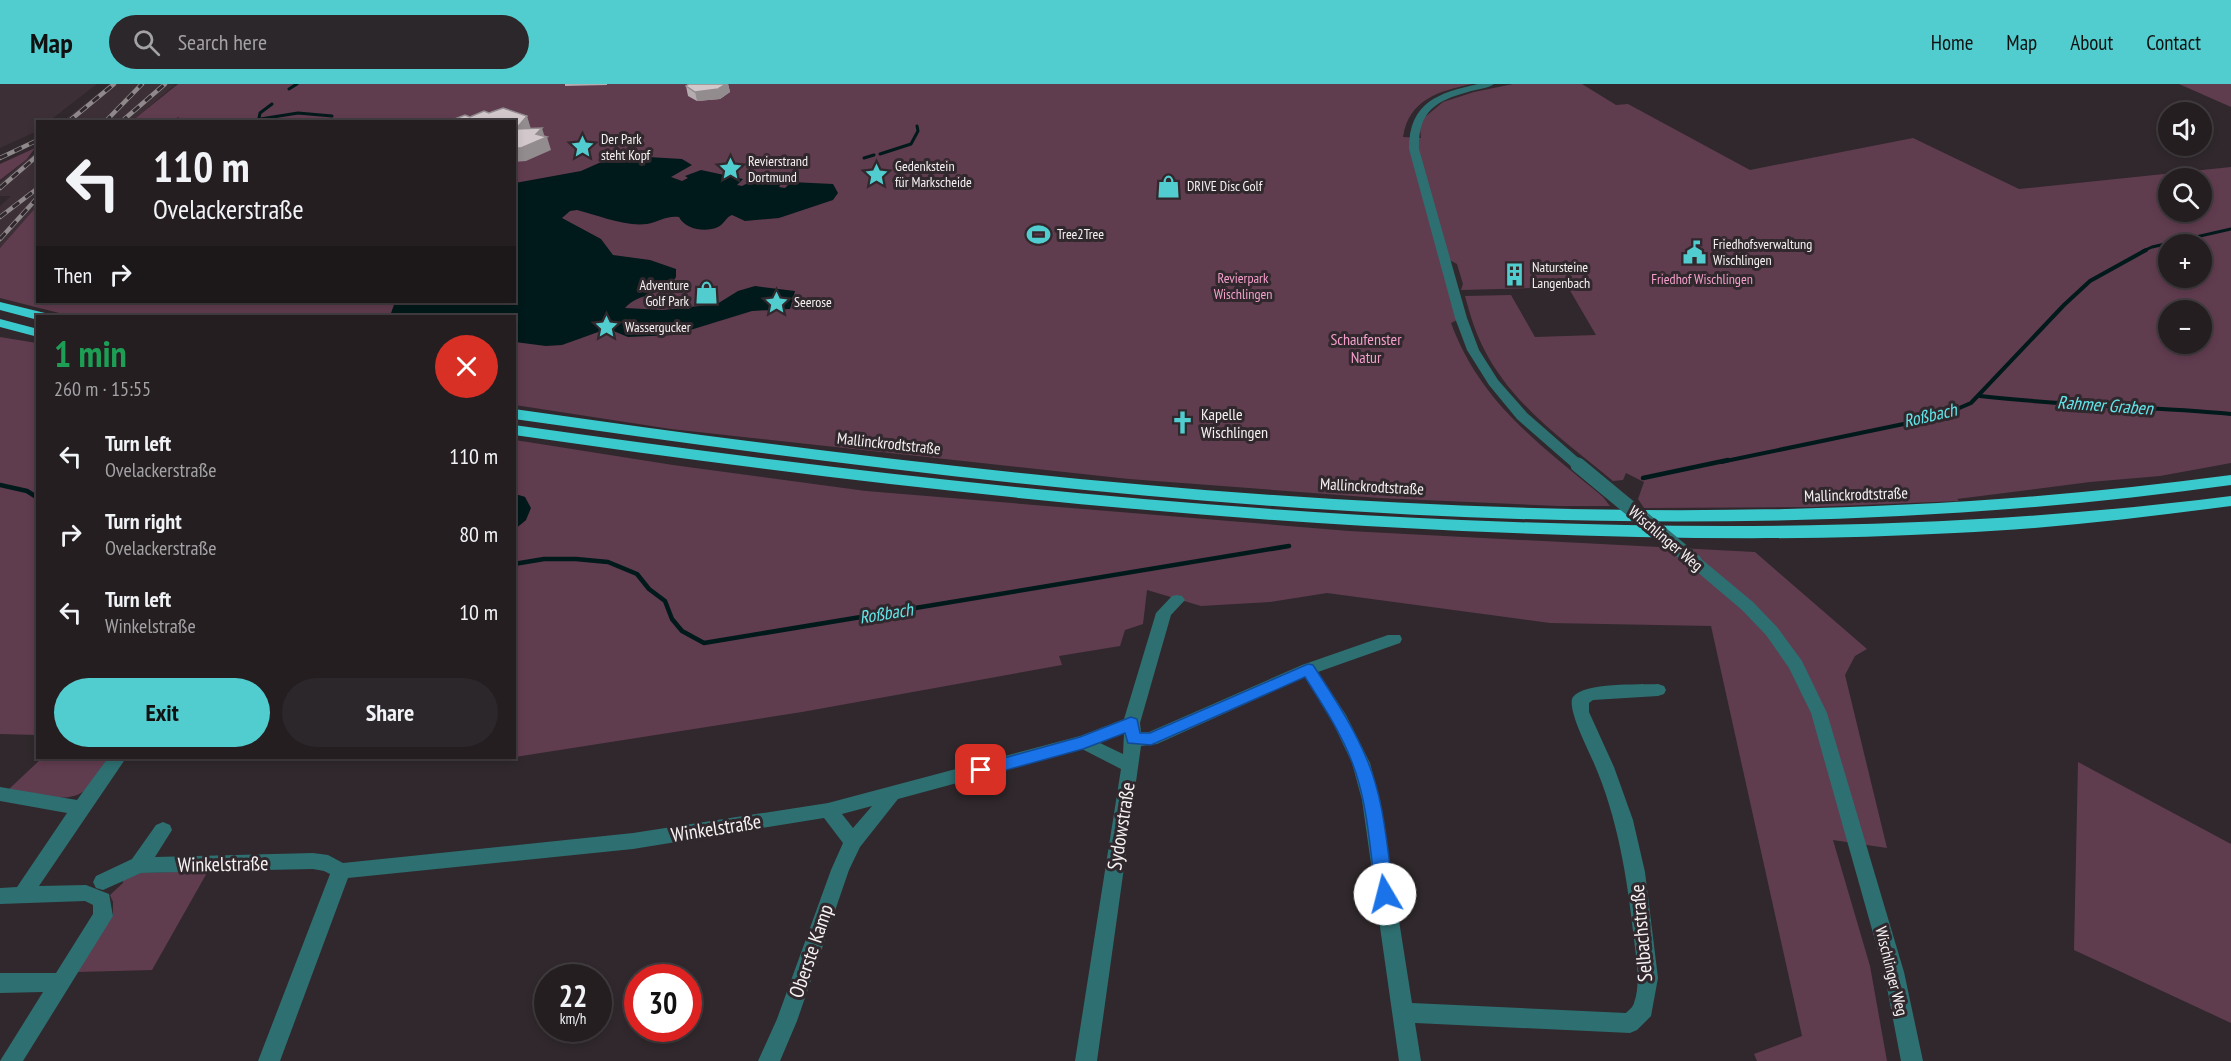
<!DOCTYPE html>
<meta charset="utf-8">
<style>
body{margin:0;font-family:"PT Sans Narrow",sans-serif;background:#2c272a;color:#f1f3f6;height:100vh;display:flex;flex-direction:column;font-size:22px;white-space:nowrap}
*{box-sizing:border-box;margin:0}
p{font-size:20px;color:#a3a2a5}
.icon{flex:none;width:33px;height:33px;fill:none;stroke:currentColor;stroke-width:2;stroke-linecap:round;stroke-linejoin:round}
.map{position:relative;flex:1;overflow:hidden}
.details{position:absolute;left:36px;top:231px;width:480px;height:444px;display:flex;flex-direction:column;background:#241e21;border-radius:0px;box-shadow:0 3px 9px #0003,0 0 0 2px #413c3f}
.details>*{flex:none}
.guide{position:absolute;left:36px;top:36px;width:480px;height:183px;border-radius:0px;box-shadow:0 3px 9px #0003,0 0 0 2px #413c3f;background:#241e21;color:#f1f3f6;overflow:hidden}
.controls{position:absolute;left:2158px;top:18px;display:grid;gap:12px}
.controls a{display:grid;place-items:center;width:54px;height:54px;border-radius:50%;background:#241e21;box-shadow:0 3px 9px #0003,0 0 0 2px #413c3f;font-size:30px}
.speed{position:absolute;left:534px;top:880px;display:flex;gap:12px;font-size:30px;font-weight:700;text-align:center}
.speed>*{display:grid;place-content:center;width:78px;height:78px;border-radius:50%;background:#241e21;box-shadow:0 3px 9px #0003,0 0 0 2px #413c3f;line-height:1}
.speed small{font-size:15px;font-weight:400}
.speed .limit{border:9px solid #d22;background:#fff;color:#111}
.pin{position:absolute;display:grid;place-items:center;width:51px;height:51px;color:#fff;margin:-26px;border-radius:12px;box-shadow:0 3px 9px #0006}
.me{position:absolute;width:66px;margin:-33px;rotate:352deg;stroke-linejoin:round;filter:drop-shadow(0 0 4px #0008)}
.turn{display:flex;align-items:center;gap:21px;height:126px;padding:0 18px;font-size:27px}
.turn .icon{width:78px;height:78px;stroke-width:2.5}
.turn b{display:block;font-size:42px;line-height:51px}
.then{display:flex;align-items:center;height:57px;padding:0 18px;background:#0003;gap:12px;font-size:22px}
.round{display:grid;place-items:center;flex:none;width:63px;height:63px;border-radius:32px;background:#2c272a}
.headline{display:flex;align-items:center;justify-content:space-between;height:102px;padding:0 18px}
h1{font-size:36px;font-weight:600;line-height:45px;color:#1e9e55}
.button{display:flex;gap:12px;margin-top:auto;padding:12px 18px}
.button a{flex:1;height:69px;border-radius:36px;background:#52cdcf;color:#111;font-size:24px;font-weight:600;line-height:69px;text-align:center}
.button a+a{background:#2c272a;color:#f1f3f6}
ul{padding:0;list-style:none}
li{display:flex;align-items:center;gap:18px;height:78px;padding:0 18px}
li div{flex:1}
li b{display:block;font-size:22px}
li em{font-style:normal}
header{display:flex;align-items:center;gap:36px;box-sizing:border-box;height:84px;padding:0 30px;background:#52cdcf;color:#111}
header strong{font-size:28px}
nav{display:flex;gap:33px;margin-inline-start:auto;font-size:21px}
.search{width:420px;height:54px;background:#2c272a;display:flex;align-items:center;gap:15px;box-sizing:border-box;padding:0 21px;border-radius:33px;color:#a3a2a5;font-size:22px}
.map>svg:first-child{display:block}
</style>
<header>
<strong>Map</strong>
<div class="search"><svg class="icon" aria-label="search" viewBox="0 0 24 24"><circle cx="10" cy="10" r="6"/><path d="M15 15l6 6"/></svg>Search here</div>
<nav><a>Home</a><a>Map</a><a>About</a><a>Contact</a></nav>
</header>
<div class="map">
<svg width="2231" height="977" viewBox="0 0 2231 977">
<rect width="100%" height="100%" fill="#30282c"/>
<g fill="#3d2f36">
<path d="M0 0H97L49 37 38 38 37 46 33 49 0 64Z"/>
<path d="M110 0H176L132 37H63Z"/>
<path d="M37 67V122L0 164V122L11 112H0V98Z"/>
</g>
<g fill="#603c4f" fill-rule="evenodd">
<path d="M178 0H1472C1439 7 1409 15 1403 53L1421 54 1420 43 1425 33 1443 18 1474 8 1513 0H1582L1616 21 1628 20 1750 86 1913 54 2019 105 2231 83V379L2160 392 2090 398 1957 415 1959 417 1813 423 1644 424 1638 415 1644 398 1626 389 1623 396 1613 397C1566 358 1512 321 1484 265 1475 248 1470 230 1465 212L1511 211 1535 253 1596 251 1568 203 1461 206 1463 200 1457 180 1444 173 1461 234 1451 239C1481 320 1540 360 1603 413L1610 422H1558L1379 414 1129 395 671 345 515 321 514 232H71L0 214V164L37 122 38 218H514V38L132 37ZM2169 94H2202V128H2169ZM2169 160H2202V194H2169ZM2169 226H2202V260H2169Z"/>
<path d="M2179 0H2231V23Z"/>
<path d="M35 64 27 75 0 96V80Z"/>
<path d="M0 253 37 259V651L0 650Z"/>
<path d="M515 356 673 381 866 407 1349 447 1755 468 1867 565 1855 572 1845 591 1887 764 1833 756 1870 882 1887 977H1757L1754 970 1802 952 1711 542 1550 539 1327 509 1270 518 1201 522 1147 506 1143 540 1125 546 1120 562 1059 572 1062 581 802 628 515 673V445L526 436 525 413 515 410Z"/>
<path d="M42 674H108C101 684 95 696 86 705 71 722 28 709 8 706Z"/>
<path d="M224 674H510L494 676 222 677Z"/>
<path d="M2078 678 2231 760V939L2074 866Z"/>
<path d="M208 787 152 886 77 888 113 831V818L110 811 123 799V794L141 789Z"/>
</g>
<g fill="#00191a">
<path d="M631 72 682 75 692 81 671 93 682 97 688 94 685 92 701 86 743 95 737 101 742 102 760 93 783 96 779 103 785 104 791 98 833 100 838 109 833 116 779 134 745 137 732 131C726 133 724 140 718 143 705 149 685 145 679 133 667 131 658 138 647 140 625 143 598 131 577 126L570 127 562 134 601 155 613 171 650 176 676 185V193C665 212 639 208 625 224L663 226 717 220 738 207 755 202 795 207 790 225 752 227 674 251 628 253 611 246 601 247 562 261 546 262 515 258 514 232H390L395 218H514L515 99 581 87 599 79Z"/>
<path d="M515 410 525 413 531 424 526 436 515 445Z"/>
</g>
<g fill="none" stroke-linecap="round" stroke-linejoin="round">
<g stroke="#00191a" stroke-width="3">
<path d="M289 5 297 0"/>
<path d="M259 34 260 29 272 20"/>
<path d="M176 38 178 35"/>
<path d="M242 38 298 29 332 32"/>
<path d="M880 70 911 60 918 47 917 42"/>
<path d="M864 74 874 71"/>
<path d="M2143 167 2152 163 2231 145"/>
</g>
<g stroke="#00191a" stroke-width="4">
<path d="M1980 312C2063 322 2147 322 2231 330"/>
<path d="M1721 378 1918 337 1943 331 1971 319 2064 221 2090 197 2146 166"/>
</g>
<g stroke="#00191a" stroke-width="4.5">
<path d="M1643 394 1728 376"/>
<path d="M0 401 27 407 38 414"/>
<path d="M514 480 544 475H576L608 478 637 490 649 505 665 517 672 535 682 547 704 559 1289 462"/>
</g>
<g fill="#2e6f71" fill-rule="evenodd">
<path d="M1478 0H1494C1487 5 1476 5 1468 8 1434 17 1418 29 1419 65L1467 234 1479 266 1498 296 1527 329 1583 378 1585 381 1583 384H1573L1517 335 1489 301 1467 266 1455 234 1409 65C1409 18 1438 9 1478 0Z"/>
<path d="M1694 472 1699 473 1753 518 1777 543 1802 577 1827 629 1904 888 1923 977H1901L1884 888 1811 629 1789 584 1766 551 1742 526 1689 481 1687 477Z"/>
<path d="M1177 511 1182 512 1185 516 1171 531 1140 639 1141 648H1149L1302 581 1388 551H1400L1402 555 1400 559 1318 588 1346 631 1370 679 1380 716 1412 919 1626 929C1629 926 1633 923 1634 919 1641 899 1636 875 1634 855 1627 793 1618 734 1593 677 1588 665 1566 623 1573 613 1584 598 1640 601 1658 600L1664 602 1666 606 1664 610 1658 612 1593 616 1589 619V628L1614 683 1633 736 1645 788 1658 894 1651 932 1637 946 1630 949 1415 939 1421 977H1399L1362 716 1352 679 1333 639 1305 593 1157 660 1141 662 1097 977H1075L1121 685 1082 665 898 715 860 763 849 786 797 937 780 977H758L777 935 831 786 843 759 824 734 633 765 348 794 280 977H258L330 790 324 787 313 785 141 789 103 806 96 804 93 798 96 792 132 775 156 741 163 738 170 741 172 746 155 773 313 769 328 771 343 779 633 749 828 719 1080 652 1124 635 1156 529 1172 512ZM1124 649 1123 670 1100 659ZM872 722 853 744 842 730Z"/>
<path d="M108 674H126L39 802 86 801 109 810 113 832 23 977H0L43 908 0 909V889H56L93 830V821L85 817 0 820V804L17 803 67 729 0 717V703L77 716Z"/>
</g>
<g fill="#3ac9cc" fill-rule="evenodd">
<path d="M0 218 45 229 47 232H38V236L0 226Z"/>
<path d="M0 235 38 245V253L0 243Z"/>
<path d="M514 325C1079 406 1663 468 2231 391V401C1662 481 1080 416 514 335Z"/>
<path d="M514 341C829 386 1144 422 1462 436 1722 447 1972 445 2231 412V422C2139 434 2048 445 1955 449 1791 458 1626 454 1462 447 1144 433 829 396 514 351Z"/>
</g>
<defs>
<g id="rail">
<path d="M68 38 114 0"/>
<path d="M105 38 142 0"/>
<path d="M121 38 165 0"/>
<path d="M0 74 38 56"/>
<path d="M0 104 38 71"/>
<path d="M0 133 38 104"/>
<path d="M0 155 38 113"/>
</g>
</defs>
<use href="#rail" stroke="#8f898c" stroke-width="4.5"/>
<use href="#rail" stroke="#30282c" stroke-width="3" stroke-dasharray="8" stroke-linecap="butt"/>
<path stroke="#2e6f71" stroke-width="15" d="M1578 381 1694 477"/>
</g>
<g fill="#b5acaf">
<path d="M565 0H607V1L565 2Z"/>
<path d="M689 0H728L730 8 720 15 697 17 688 12 686 2Z"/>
</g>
<g fill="#938c8f">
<path d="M726 0H728L730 8 720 15 697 17 695 8Z"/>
<path d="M527 32 531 45H516Z"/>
<path d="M542 44 545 54 547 53 551 66 526 77 514 78V64L536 50Z"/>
</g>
<g fill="#d2c8cc" stroke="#938c8f" stroke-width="1.5">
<path d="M689 0H726L718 5 695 8 686 2Z"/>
<path d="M503 24 527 32 516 45 542 44 536 50 547 53 521 64H514V38H447L465 31 470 33 484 27 489 29Z"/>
</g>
<path fill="#1a73e8" stroke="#114b97" stroke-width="1.5" d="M1308 580 1313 581C1333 612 1354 643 1368 678 1385 719 1387 767 1394 810L1391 816 1385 818 1379 816 1376 810C1370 767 1368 719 1352 678 1340 647 1322 620 1305 593L1151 661 1128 659 1125 649 1083 665 981 693 975 691 973 686 975 682 1080 653 1131 633 1137 635 1140 649H1150Z"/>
<defs>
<symbol id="sight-bare" viewBox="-9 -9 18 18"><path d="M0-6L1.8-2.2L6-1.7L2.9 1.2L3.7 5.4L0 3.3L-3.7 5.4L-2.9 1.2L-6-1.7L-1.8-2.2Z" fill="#52cdcf" stroke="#30282c" stroke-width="2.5" paint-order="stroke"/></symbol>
<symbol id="shop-bare" viewBox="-9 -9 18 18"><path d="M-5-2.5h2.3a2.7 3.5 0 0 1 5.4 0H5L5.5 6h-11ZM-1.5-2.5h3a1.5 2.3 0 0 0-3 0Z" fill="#52cdcf" stroke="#30282c" stroke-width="2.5" paint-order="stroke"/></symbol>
<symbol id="stadium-bare" viewBox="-9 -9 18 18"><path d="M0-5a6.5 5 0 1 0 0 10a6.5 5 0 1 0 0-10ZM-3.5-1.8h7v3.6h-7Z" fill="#52cdcf" stroke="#30282c" stroke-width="2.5" paint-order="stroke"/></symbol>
<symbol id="civic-bare" viewBox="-9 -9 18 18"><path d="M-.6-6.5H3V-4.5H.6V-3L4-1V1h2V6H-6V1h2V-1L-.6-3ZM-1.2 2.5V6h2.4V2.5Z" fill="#52cdcf" stroke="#30282c" stroke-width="2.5" paint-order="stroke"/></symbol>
<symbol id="building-bare" viewBox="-9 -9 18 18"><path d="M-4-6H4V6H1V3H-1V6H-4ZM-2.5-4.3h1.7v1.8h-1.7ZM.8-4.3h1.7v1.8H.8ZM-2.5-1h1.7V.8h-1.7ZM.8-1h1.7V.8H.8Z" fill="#52cdcf" stroke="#30282c" stroke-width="2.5" paint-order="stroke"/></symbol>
<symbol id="church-bare" viewBox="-9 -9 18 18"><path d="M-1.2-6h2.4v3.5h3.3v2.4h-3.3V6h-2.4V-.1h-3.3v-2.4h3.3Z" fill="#52cdcf" stroke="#30282c" stroke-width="2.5" paint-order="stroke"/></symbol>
</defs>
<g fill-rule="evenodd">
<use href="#sight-bare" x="566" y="46" width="33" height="33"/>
<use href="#sight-bare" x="714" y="68" width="33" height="33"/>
<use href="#sight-bare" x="860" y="74" width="33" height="33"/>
<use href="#shop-bare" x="1152" y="86" width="33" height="33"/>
<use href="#stadium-bare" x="1022" y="134" width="33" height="33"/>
<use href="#civic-bare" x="1678" y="152" width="33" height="33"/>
<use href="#building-bare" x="1498" y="174" width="33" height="33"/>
<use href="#shop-bare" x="690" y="192" width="33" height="33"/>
<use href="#sight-bare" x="760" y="202" width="33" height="33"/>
<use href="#sight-bare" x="590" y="226" width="33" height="33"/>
<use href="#church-bare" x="1166" y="322" width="33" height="33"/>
</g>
<g text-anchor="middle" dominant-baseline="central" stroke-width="6" stroke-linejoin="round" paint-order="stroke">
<g font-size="14" fill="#f6f1f3" stroke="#30282c" text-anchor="start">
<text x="601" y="55">Der Park<tspan x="601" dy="16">steht Kopf</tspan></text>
<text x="748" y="77">Revierstrand<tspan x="748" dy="16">Dortmund</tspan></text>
<text x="895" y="82">Gedenkstein<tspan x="895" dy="16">für Markscheide</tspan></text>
<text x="1187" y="102">DRIVE Disc Golf</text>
<text x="1057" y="150">Tree2Tree</text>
<text x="1713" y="160">Friedhofsverwaltung<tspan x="1713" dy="16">Wischlingen</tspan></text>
<text x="1532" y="183">Natursteine<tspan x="1532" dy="16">Langenbach</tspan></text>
<text x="689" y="201" text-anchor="end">Adventure<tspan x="689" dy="16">Golf Park</tspan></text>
<text x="794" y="218">Seerose</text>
<text x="625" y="243">Wassergucker</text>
</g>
<g font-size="14" fill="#f59fcc" stroke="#30282c">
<text x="1243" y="194">Revierpark<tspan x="1243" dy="16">Wischlingen</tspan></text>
<text x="1702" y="195">Friedhof Wischlingen</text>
</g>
<g font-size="16" fill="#f59fcc" stroke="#30282c">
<text x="1366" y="255">Schaufenster<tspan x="1366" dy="18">Natur</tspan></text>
</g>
<g font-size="16" fill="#f6f1f3" stroke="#30282c" text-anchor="start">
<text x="1201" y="330">Kapelle<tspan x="1201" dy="18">Wischlingen</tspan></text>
</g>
<g font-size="16" fill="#f6f1f3" stroke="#30282c">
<text transform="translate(889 359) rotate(6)">Mallinckrodtstraße</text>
<text transform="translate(1372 402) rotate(3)">Mallinckrodtstraße</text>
<text transform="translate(1856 410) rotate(-2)">Mallinckrodtstraße</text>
<text transform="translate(1666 454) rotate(40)">Wischlinger Weg</text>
<text transform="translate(1892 887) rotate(76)">Wischlinger Weg</text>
</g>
<g font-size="18" font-style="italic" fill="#60e6e9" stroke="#30282c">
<text transform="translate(2105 321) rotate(4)">Rahmer Graben</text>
<text transform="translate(1930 331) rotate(-13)">Roßbach</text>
<text transform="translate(886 529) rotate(-9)">Roßbach</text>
</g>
<g font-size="20" fill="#f6f1f3" stroke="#30282c">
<text transform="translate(1121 742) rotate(-81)">Sydowstraße</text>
<text transform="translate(716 744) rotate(-9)">Winkelstraße</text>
<text transform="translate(223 780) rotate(-1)">Winkelstraße</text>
<text transform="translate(1641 849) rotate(-95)">Selbachstraße</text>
<text transform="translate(811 867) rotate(-71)">Oberste Kamp</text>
</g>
</g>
</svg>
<div class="controls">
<a><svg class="icon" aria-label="sound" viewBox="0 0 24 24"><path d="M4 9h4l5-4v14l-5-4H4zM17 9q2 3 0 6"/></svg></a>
<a><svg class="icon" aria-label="search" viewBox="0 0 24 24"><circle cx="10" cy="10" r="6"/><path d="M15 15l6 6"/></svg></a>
<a>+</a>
<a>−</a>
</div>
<div class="speed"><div>22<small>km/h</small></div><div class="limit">30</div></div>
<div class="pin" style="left:981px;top:686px;background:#d93025"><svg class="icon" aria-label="arrive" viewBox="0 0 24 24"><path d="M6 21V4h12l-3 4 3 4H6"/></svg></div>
<svg class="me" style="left:1385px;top:810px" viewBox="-20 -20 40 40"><circle r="19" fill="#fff"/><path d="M0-13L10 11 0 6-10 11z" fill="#1a73e8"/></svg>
<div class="guide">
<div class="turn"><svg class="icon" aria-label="left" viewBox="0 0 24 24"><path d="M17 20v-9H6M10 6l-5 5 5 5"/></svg><div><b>110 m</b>Ovelackerstraße</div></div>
<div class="then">Then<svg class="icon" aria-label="right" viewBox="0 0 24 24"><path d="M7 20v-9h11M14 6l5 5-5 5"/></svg></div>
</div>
<section class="details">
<div class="headline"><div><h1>1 min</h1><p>260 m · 15:55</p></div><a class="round" style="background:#d93025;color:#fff"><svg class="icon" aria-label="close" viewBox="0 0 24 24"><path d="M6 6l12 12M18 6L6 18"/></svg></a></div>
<ul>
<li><svg class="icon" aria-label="left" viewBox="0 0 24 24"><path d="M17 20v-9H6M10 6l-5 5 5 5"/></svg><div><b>Turn left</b><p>Ovelackerstraße</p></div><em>110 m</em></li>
<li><svg class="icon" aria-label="right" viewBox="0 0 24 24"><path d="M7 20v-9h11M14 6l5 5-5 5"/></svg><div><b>Turn right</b><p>Ovelackerstraße</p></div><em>80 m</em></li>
<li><svg class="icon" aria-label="left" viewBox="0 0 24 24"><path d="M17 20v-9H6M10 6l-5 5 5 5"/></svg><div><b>Turn left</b><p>Winkelstraße</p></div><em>10 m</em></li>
</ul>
<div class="button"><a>Exit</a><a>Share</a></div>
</section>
</div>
